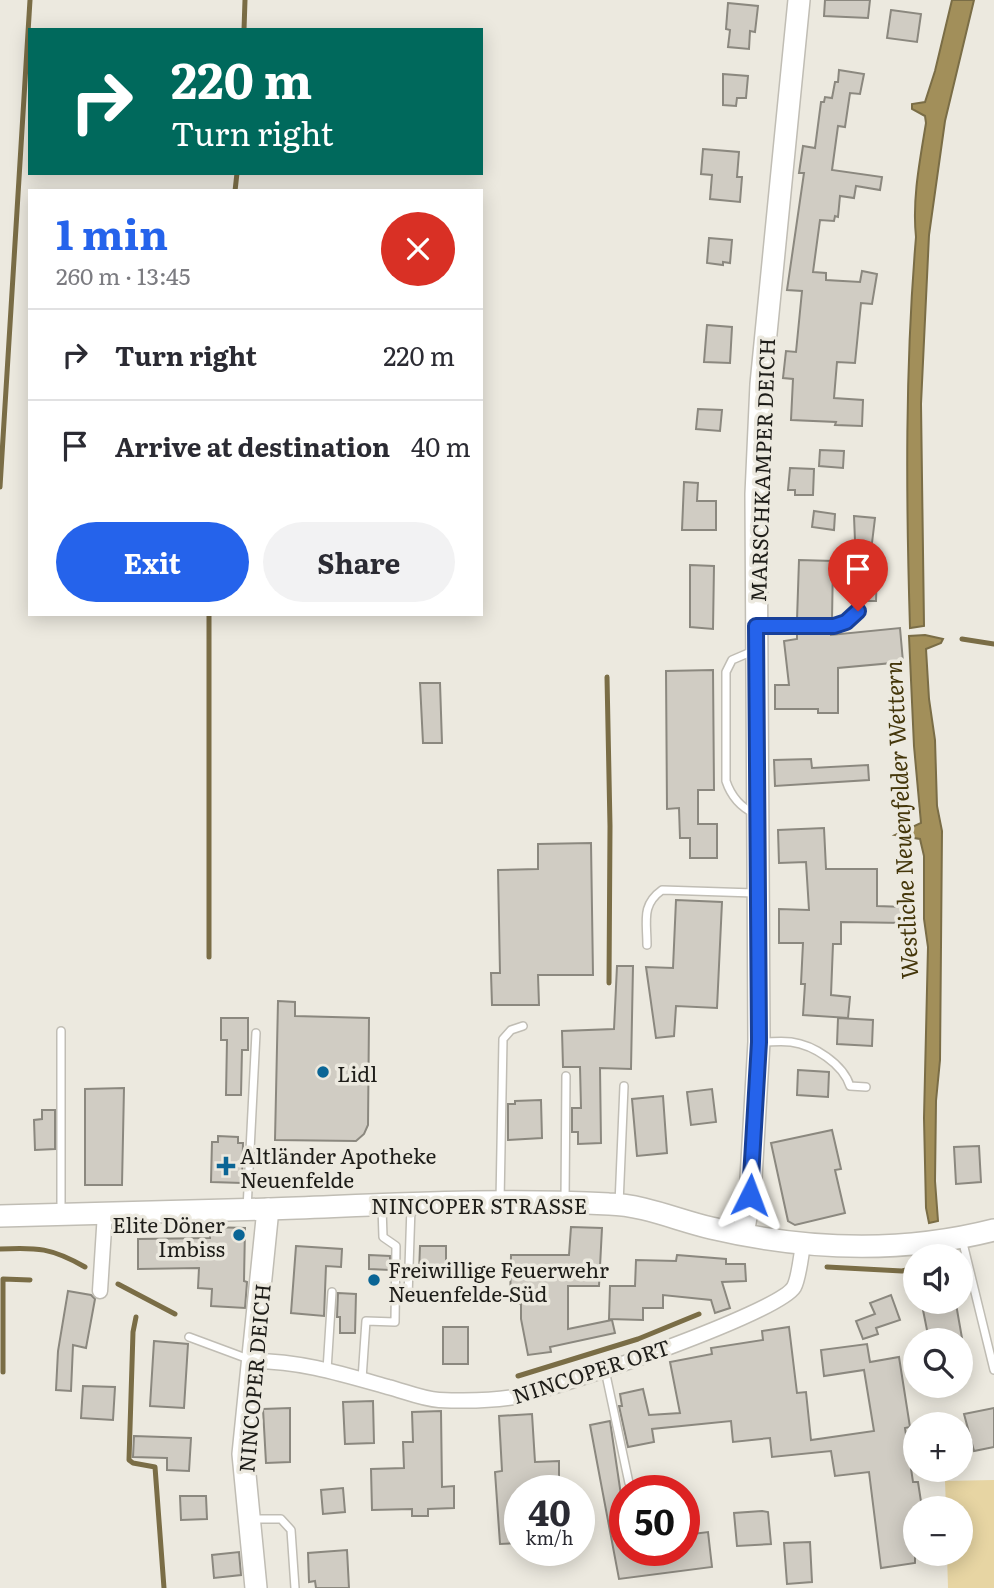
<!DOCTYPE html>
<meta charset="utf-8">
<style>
body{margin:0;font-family:Literata,serif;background:#f2f2f3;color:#2b2b33;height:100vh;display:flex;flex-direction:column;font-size:26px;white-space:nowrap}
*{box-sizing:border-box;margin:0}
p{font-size:23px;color:#7c7c81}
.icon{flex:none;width:38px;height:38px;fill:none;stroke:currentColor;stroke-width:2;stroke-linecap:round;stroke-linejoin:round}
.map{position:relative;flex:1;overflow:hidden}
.details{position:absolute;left:28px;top:189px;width:455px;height:427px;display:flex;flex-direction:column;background:#fff;border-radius:0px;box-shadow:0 4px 18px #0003}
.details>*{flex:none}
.top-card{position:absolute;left:28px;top:28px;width:455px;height:147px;border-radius:0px;box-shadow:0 4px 18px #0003;background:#00695c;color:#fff;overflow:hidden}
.controls{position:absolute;left:903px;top:1244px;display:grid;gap:14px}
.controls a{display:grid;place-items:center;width:70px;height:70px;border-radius:50%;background:#fff;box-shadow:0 4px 18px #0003;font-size:35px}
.speed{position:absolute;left:504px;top:1475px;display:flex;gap:14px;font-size:35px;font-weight:700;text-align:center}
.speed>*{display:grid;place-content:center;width:91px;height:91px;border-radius:50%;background:#fff;box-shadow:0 4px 18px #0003;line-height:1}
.speed small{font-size:18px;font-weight:400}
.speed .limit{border:10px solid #d22;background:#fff;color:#111}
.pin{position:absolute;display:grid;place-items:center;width:60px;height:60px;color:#fff;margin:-72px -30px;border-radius:50% 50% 50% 0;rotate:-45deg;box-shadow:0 0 7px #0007}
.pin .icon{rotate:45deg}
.me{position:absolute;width:77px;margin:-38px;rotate:3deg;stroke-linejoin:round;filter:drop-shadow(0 0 5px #0008)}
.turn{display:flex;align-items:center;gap:24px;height:147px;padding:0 28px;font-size:32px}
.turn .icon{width:91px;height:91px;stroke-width:2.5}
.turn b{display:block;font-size:49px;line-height:60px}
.round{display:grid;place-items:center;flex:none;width:74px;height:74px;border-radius:37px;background:#f2f2f3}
.head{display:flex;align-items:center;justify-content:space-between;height:119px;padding:0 28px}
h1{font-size:42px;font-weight:700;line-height:52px;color:#2563eb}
.action{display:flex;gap:14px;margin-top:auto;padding:14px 28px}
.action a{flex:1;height:80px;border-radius:42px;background:#2563eb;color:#fff;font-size:28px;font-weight:700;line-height:80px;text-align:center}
.action a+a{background:#f2f2f3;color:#2b2b33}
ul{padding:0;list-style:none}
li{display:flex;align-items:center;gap:21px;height:91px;padding:0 28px;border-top:2px solid #e1e1e2}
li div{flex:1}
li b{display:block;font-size:26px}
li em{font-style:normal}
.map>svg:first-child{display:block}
</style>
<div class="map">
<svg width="994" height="1588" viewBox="0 0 994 1588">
<rect width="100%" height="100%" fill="#ece9df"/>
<path fill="#e7d5a3" d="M994 1480V1588H948L947 1554H961V1508H946L945 1481Z"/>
<g fill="#a28f5a" stroke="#7a6d46" stroke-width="2">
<path d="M952 0H974L945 121 929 235 921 404 924 626 910 628C906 497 905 367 916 237 912 199 920 160 926 123L925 116 912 109V104L925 102 935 71Z"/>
<path d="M925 635 943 639 941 643 926 649 929 699 935 740 937 806 942 831 940 1060 936 1101 935 1181 938 1221 929 1223 926 1208 924 1118 928 947 924 919V856L920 839 895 835 921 823 914 746 909 636Z"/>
</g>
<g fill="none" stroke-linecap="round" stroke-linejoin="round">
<g stroke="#7a6d46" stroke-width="5">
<path d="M244 30 245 0"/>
<path d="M235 191 237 173"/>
<path d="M0 487 30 0"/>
<path d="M962 639 994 644"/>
<path d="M607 677 610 826 609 983"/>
<path d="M209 957V614"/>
<path d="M0 1249C37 1247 52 1248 85 1267"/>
<path d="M827 1267 902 1271 915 1268"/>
<path d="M118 1284 175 1314"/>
<path d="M136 1317 133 1332 129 1460 133 1463 155 1467 164 1588"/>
<path d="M3 1372V1279L30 1280"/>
<path d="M518 1376 638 1339 699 1314"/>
</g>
</g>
<g fill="#d0ccc3" stroke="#8b887f" stroke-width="2">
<path d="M825 0H870L868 18 824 16Z"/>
<path d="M728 3 758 6 755 32 750 31 749 49 728 47 730 30 726 29Z"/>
<path d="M891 10 921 14 917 42 887 38Z"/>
<path d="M839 70 864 74 860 94 850 93 845 127 838 126 832 170 882 177 880 190 856 186 854 198 840 196 838 217 835 216 834 221 820 220 813 272 826 273V280L860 282 862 271 877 274 872 304 861 303 855 363 837 362 834 398 863 400 862 426 835 425 836 422 791 420 793 379 783 378 786 351 796 352 802 291 787 290 804 173H799L803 146 815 148 821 102H824L825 97 832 98 835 82H838Z"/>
<path d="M723 74 748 76 746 98H737L736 106 723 105Z"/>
<path d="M703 149 739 152 737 177H742L740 202 710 199 712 175 701 174Z"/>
<path d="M709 238 732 240 730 263 723 262V265L707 263Z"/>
<path d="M707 325 732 327 730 363 704 362Z"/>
<path d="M698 409 722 410 720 431 696 429Z"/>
<path d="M820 450 844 451 843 468 819 466Z"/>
<path d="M790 468 814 469 813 495H795V490H788Z"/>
<path d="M684 482 698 483 697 501H716V530H682Z"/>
<path d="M814 511 835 514 834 530 812 527Z"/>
<path d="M854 516 875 518 872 543 855 541Z"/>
<path d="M799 560 833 561 832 620H797Z"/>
<path d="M690 565 714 566 713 629 690 627Z"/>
<path d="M877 567 876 601H858L856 568Z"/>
<path d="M900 628 903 662 838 668V713H818V709H775V685H789L784 641 797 639V632H831V635Z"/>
<path d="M713 670 714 790H698V824H717V858H690V838H680L679 808 667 809 666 671Z"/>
<path d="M420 683H440L442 743H423Z"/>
<path d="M811 759 812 768 868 765 869 780 775 786 774 760Z"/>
<path d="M824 828 826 869H877V906L905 907V923L841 922V944H833L831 995 850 997 848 1018 803 1015 805 984H801L803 943H779V909L809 910 806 862 779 863 778 830Z"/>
<path d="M591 843 593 975H538L539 1005H492L491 973H500L498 870 538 869V844Z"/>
<path d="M676 900 722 902 717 1008 676 1006 674 1036 656 1038 646 967 673 968Z"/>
<path d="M617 966H633L631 1069 600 1068 601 1143 578 1144V1132H572V1108H581L580 1067H563L562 1031 614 1029Z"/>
<path d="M278 1001 295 1002V1016L369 1018 368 1125 364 1134 356 1141 275 1140Z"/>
<path d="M221 1018H248V1050H242L241 1095H226L227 1040H221Z"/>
<path d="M838 1018 873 1020 872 1046 837 1044Z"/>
<path d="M798 1070 829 1072 828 1097 797 1095Z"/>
<path d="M124 1088 122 1185H85V1089Z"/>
<path d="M712 1089 716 1122 691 1125 687 1092Z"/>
<path d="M663 1096 667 1153 637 1156 632 1099Z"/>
<path d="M541 1100 542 1138 508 1140V1104H515V1101Z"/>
<path d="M42 1110H55V1149L35 1150 34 1120 42 1119Z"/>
<path d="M832 1130 841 1169 835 1170 845 1213 795 1225 788 1221 771 1143Z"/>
<path d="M218 1136 238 1137V1143H243L242 1183 211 1182 212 1142H218Z"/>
<path d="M979 1146 981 1182 956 1184 954 1147Z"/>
<path d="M210 1227 245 1228 244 1281 247 1282 245 1308 211 1306 212 1289 198 1288 199 1268 138 1269V1239L210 1238Z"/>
<path d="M571 1227 602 1228 599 1286H568V1329L612 1320 615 1333 550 1347 551 1352 528 1355 521 1319V1304H510L511 1255H569Z"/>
<path d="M296 1246 342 1249 341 1267 326 1266 324 1316 291 1313Z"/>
<path d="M420 1246H446V1274L419 1273Z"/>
<path d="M369 1255 390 1256V1270L369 1269Z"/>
<path d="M677 1255 726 1259V1264H745L746 1281 722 1282 730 1308 715 1313 711 1300 663 1295V1308H643V1320L609 1319 610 1286H635L636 1260 676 1261Z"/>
<path d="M68 1291 91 1295 95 1299 86 1348 73 1345 71 1391 56 1390 58 1351Z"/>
<path d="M338 1293 356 1294 355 1333H340V1317H337Z"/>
<path d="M891 1295 900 1320 876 1328 878 1334 863 1339 856 1321 875 1314 870 1303Z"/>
<path d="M956 1304 962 1338 929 1340 923 1310Z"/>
<rect x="443" y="1327" width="25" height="37"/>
<path d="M789 1327 797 1393 806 1392 811 1440 874 1431 864 1370 824 1376 821 1350 867 1344 870 1362 899 1357 910 1427 905 1428 913 1482H918L922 1508H915V1563L881 1568 869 1472 835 1476 831 1451 772 1457 770 1438 733 1442 731 1421 652 1429 654 1442 628 1447 619 1406H622L620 1394 643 1389 649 1415 680 1413 670 1362 712 1354 711 1348 763 1340 762 1331Z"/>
<path d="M154 1341 188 1344 184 1408 150 1406Z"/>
<path d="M83 1386 115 1387 113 1420 81 1418Z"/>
<path d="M373 1401 374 1443 345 1444 343 1402Z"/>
<path d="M290 1408V1462L266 1463 263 1409Z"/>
<path d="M994 1408V1447L974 1451 964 1414Z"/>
<path d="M441 1411 442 1487 454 1486V1508L428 1509V1516H412V1509L372 1510 371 1469 404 1468 403 1442H413L412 1412Z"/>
<path d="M532 1414 535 1462 559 1461V1491H520V1543L500 1544 495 1472 502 1471 499 1416Z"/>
<path d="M610 1421 621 1495 625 1494V1550H685V1535L708 1532 712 1567 619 1579 590 1425Z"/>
<path d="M134 1436 191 1438 189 1471 167 1470V1458L133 1457Z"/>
<path d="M343 1488 345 1512 323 1514 321 1490Z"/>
<path d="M180 1496H206L207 1519 181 1520Z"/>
<path d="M762 1511 768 1512 771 1544 737 1546 734 1513Z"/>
<path d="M810 1542 812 1582 787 1584 784 1543Z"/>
<path d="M347 1550 349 1588H316L315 1581 309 1582 308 1553Z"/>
<path d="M239 1552 241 1575 214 1578 212 1555Z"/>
</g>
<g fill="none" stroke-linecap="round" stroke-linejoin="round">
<defs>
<g id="lane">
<path d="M761 626H834L847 622 858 611"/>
<path d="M753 651 732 660 726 672V781C731 796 740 807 755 814"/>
<path d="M647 945C647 921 641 905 662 890L754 893"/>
<path d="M763 1042C772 1042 781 1041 791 1042 814 1045 843 1064 850 1086L866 1087"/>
<path d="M500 1201 503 1039 511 1030 523 1026"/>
<path d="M565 1201 566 1076"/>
<path d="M619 1204 624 1086"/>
<path d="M247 1209 256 1033"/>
<path d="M61 1214V1031"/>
<path d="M962 1239 994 1370"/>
<path d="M408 1297 411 1207"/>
<path d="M189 1337 251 1360"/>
<path d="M327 1370 332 1292"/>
<path d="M605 1370 629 1483"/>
<path d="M362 1379 366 1321 395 1322 396 1246 383 1237 382 1207"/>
<path d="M252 1519H281L291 1530 295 1588"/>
</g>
<g id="street">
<path d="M100 1291 105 1213"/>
<path d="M253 1361C301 1361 342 1374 388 1387 404 1391 422 1399 439 1400 463 1401 490 1401 514 1397 552 1391 779 1313 794 1287 799 1278 801 1255 803 1245"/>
</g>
<g id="secondary">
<path d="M0 1216C90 1214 180 1212 270 1209 383 1205 495 1198 609 1204 644 1205 677 1220 711 1228 805 1250 900 1254 994 1230"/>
<path d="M743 1234 750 1195 759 1042 756 494 761 384 799 0"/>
<path d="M256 1588 243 1454 268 1209"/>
</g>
</defs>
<use href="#lane" stroke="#c0bdb4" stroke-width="10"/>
<use href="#street" stroke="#c0bdb4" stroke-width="17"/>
<use href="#secondary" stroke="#c0bdb4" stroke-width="24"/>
<use href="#lane" stroke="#fff" stroke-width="7"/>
<use href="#street" stroke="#fff" stroke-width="14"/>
<use href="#secondary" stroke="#fff" stroke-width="21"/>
</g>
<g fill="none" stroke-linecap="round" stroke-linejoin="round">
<defs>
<path id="route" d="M750 1195 759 1042 756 626H834L846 622 858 611"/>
</defs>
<use href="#route" stroke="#184099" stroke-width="18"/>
<use href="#route" stroke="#2563eb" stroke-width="12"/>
</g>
<g fill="#0a6595" stroke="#ece9df" stroke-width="2.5">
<circle cx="323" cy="1072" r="7"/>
<path d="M222.5 1155.5h7v7h7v7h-7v7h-7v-7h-7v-7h7z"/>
<circle cx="239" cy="1235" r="7"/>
<circle cx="374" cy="1280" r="7"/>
</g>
<g text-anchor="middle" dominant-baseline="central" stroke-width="7" stroke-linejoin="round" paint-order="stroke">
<g font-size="21" fill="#1e1d19" stroke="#ece9df">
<text transform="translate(761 470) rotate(-88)">MARSCHKAMPER DEICH</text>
<text x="479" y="1204">NINCOPER STRASSE</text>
<text transform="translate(591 1370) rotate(-18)">NINCOPER ORT</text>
<text transform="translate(253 1378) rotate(-85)">NINCOPER DEICH</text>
</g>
<g font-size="21" fill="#1e1d19" stroke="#ece9df" text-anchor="start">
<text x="337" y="1072">Lidl</text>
<text x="240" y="1154">Altländer Apotheke<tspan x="240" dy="24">Neuenfelde</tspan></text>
<text x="225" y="1223" text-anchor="end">Elite Döner<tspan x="225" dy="24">Imbiss</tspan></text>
<text x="388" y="1268">Freiwillige Feuerwehr<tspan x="388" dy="24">Neuenfelde-Süd</tspan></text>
</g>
<g font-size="23" font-style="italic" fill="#44360a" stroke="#ece9df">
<text transform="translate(900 820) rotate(-93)">Westliche Neuenfelder Wettern</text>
</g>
</g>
</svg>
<div class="controls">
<a><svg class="icon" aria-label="sound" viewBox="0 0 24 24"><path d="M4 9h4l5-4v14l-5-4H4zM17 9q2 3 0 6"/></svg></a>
<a><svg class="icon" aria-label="search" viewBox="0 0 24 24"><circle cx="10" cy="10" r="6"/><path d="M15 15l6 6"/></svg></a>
<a>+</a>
<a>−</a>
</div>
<div class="speed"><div>40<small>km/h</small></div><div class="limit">50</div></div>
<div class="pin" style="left:858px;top:611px;background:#d93025"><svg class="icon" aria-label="arrive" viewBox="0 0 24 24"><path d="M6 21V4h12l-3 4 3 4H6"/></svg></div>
<svg class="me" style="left:750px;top:1195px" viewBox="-20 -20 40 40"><path d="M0-17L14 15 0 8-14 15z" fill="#2563eb" stroke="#fff" stroke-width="4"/></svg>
<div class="top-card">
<div class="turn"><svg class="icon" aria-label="right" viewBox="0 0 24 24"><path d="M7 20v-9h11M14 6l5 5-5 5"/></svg><div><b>220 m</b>Turn right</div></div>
</div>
<section class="details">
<div class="head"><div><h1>1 min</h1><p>260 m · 13:45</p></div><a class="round" style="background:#d93025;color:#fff"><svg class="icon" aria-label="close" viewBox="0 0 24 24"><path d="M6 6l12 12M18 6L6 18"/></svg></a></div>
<ul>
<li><svg class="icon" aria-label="right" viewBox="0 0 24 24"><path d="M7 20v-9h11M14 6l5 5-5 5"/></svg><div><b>Turn right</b></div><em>220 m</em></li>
<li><svg class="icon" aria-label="arrive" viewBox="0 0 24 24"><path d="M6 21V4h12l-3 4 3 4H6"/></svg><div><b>Arrive at destination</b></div><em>40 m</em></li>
</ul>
<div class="action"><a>Exit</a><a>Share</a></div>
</section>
</div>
